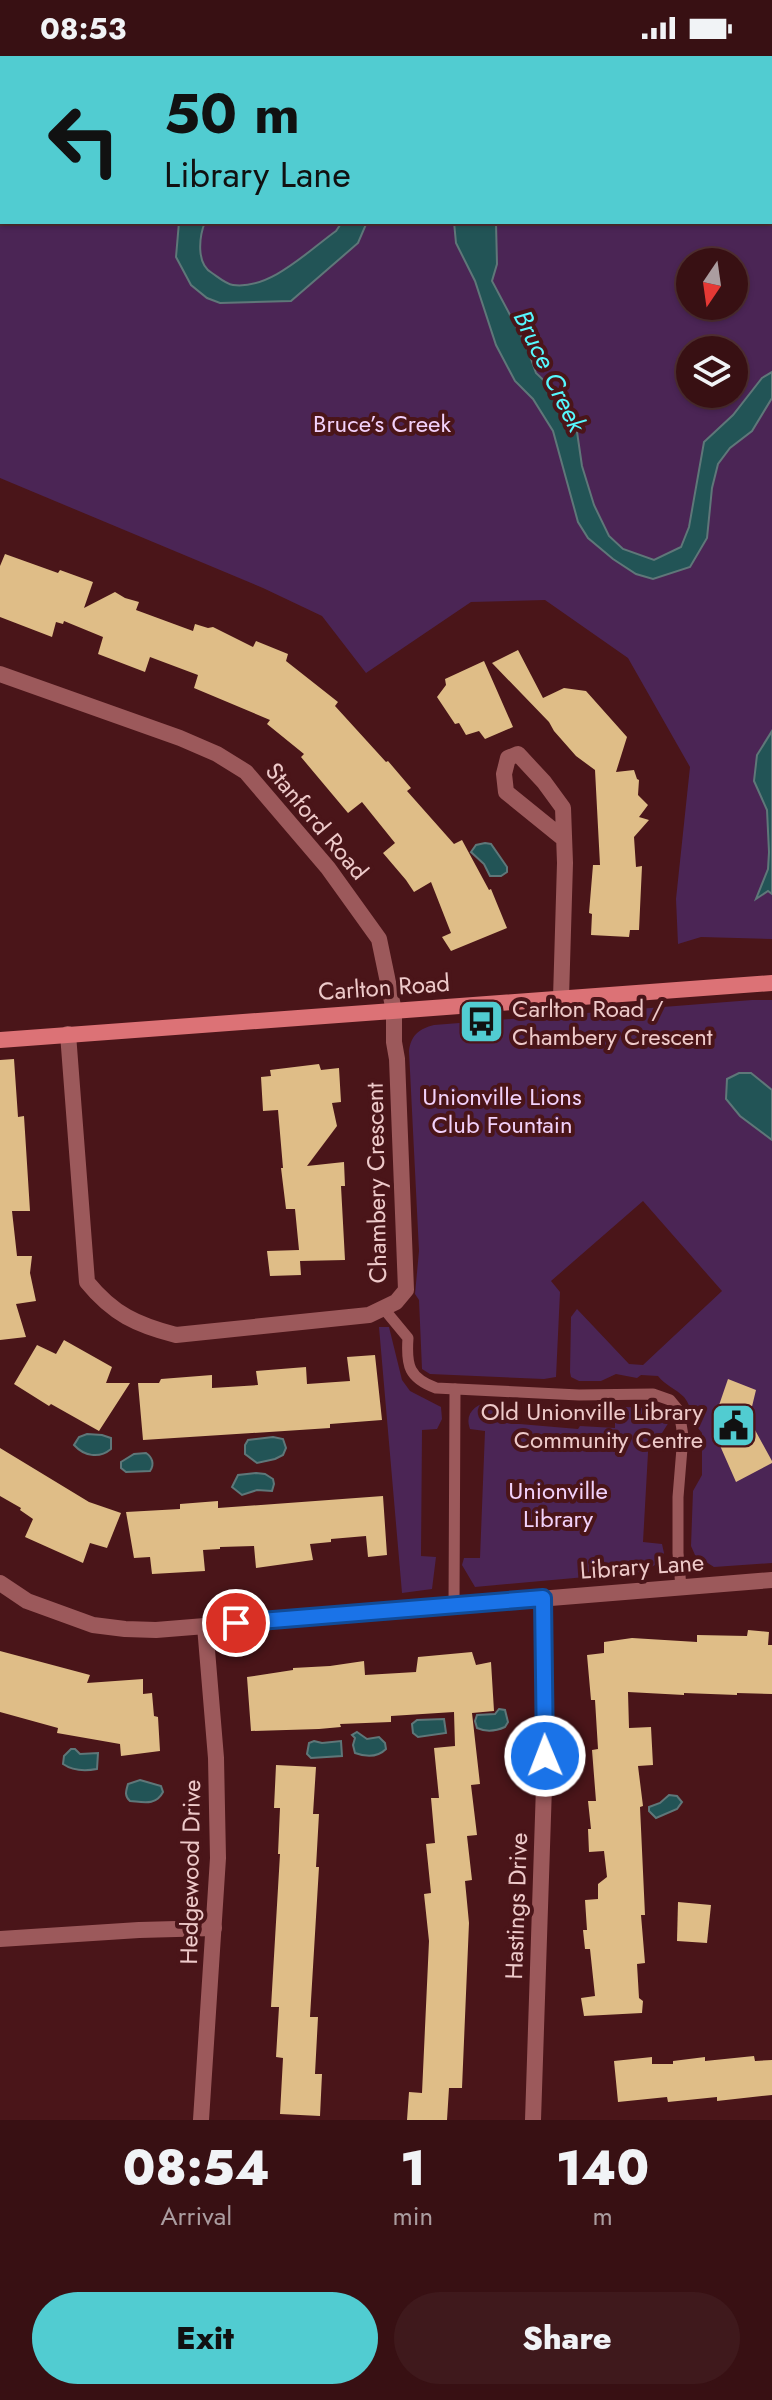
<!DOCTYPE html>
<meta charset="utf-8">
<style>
body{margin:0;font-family:Jost,sans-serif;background:#3f191c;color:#f1f3f6;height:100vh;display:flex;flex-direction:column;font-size:30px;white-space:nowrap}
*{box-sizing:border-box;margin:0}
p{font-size:26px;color:#ab9da0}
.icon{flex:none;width:44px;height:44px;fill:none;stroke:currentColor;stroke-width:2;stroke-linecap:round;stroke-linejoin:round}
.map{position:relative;height:2064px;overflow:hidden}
.drawer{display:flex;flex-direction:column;background:#381013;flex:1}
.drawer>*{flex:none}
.guide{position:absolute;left:0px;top:0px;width:772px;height:168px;box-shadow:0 2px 6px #0004,0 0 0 2px #523033;background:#51ccd1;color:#111;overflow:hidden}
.needle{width:52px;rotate:193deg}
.controls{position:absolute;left:676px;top:192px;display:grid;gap:16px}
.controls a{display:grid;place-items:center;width:72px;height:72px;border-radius:50%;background:#381013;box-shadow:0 2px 6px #0004,0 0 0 2px #523033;font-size:40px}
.pin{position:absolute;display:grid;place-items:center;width:68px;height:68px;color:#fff;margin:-34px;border:4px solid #fff;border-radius:50%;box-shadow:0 2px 8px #0007}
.me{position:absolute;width:88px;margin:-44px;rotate:359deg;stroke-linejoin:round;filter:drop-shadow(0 0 6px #0008)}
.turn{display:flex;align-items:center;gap:28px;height:168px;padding:0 32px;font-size:36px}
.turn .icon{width:104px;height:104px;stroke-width:2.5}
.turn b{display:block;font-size:56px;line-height:68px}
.eta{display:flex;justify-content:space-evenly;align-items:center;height:136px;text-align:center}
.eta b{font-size:48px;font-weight:800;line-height:56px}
.cta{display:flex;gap:16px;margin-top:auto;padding:16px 32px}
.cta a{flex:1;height:92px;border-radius:48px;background:#51ccd1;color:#111;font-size:32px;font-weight:800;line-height:92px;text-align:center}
.cta a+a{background:#3f191c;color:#f1f3f6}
.status{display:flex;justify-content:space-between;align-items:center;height:56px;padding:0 40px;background:#381013;direction:ltr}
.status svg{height:22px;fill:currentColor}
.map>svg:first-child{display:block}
</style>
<div class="status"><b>08:53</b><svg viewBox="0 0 49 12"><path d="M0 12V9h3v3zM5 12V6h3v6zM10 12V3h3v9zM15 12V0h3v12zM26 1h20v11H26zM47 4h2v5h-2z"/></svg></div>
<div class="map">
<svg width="772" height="2064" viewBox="0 0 772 2064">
<rect width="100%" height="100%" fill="#4a1519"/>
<g fill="#4b2555" fill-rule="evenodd">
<path d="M537 0H772V883L701 881 678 888 676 843 690 711 628 602 545 544 471 546 366 617 322 560 263 532 0 422V119H2V166H770V2H533ZM690 206H734V250H690ZM690 294H734V338H690Z"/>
<path d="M752 944H772V1507L714 1511 695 1499 691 1490 693 1435 702 1419V1377C692 1367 693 1352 684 1341 676 1333 665 1329 658 1320L641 1319 637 1322 616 1318 601 1325H579L571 1321 570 1316 571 1261 577 1253 629 1308 643 1309 722 1235 643 1145 551 1225 560 1236 556 1321 544 1323 430 1318 422 1313 419 1244 415 1238 419 1195 409 995C411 979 419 973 434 969Z"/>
<path d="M379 1271H389L402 1324 410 1335 441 1351 442 1363 437 1373 422 1374 421 1500 436 1501 432 1533 402 1537Z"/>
<path d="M491 1345 494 1350 495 1366 578 1373 580 1370 615 1372V1350C637 1353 653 1348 669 1366L662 1377 649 1379 643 1486 662 1488 664 1497 655 1509 641 1516 475 1531 462 1509 464 1502H480L485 1375 470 1373C464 1357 476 1348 491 1345Z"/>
</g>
<g fill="#225456" stroke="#5f7779" stroke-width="2">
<path d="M179 166H205C199 181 196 208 212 217 218 221 226 228 233 229 270 234 308 195 336 175L342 166H367L358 187 291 245 220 247 207 242 191 229 176 201Z"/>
<path d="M454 166 496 167 497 208 492 225 526 289 536 317 561 341 575 362 582 410 594 449 609 480 623 493 654 504 681 491 689 471 704 386 733 359 762 322 772 316V342L752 375 730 392 718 408 712 432 707 482 690 511 653 523 636 518 613 503 588 482 578 466 553 375 533 343 515 325 496 289 475 225 456 187Z"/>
<path d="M772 675V838L768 835 756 843 768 813 769 796 767 754 754 725 757 699Z"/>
<path d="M485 787 491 788 507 811V816L501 820H490L484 808 471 796 476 789Z"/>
<path d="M739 1017H751L772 1034V1084L740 1060 726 1043 727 1023Z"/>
<path d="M87 1378 102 1379 111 1382V1393C99 1403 84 1400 74 1389L79 1381Z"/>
<path d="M273 1381 283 1383 286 1392 283 1399 275 1403 257 1407 245 1398V1389L248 1384Z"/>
<path d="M146 1397C152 1401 155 1408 150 1415L126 1416 121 1412V1406L134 1398Z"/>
<path d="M256 1417 265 1418 273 1423 274 1428 272 1435 257 1434 242 1439 232 1431 238 1419Z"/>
<path d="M499 1653 505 1654 508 1666 505 1671C496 1675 486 1676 477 1672L475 1665 477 1659 495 1658Z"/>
<path d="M444 1663 446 1677 418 1681 413 1677 412 1668 417 1664Z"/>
<path d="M357 1676 367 1683 379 1681 385 1687 386 1693C378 1701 366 1701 355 1697L353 1689 355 1682 352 1679Z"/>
<path d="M314 1685 322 1687 341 1685 342 1700 311 1702 307 1698 309 1687Z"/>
<path d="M71 1693H75L80 1698 98 1697 97 1713C86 1715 73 1715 63 1708L64 1700Z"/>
<path d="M140 1724 161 1730 163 1736C156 1750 143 1746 130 1745 124 1740 126 1735 128 1728Z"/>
<path d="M669 1739 677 1740 682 1746 677 1753 656 1762 649 1755V1751L660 1747Z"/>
</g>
<g fill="#dfbd87">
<path d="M5 498 58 517 60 514 93 526 84 552 115 536 125 542 139 546 136 554 193 575 195 568 208 572 213 571 253 591 256 585 288 598 286 605 338 646 335 650 386 706 388 705 411 732 407 735 454 788 462 784 489 834 491 833 507 872 451 895 442 881 451 877 431 826 414 836 406 824 383 797 395 787 362 746 348 757 301 701 304 698 267 668 270 664 194 632 198 619 150 601 145 616 98 598 103 581 64 565 63 568 56 566 52 581 0 561V510Z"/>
<path d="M518 594 543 642 564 632 586 635 627 681 616 716 634 714 637 723 639 724 638 739 648 749 639 761 649 764 634 781 636 811 642 810 639 874H630L629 881 591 879 592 858 589 857 593 809H600L595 714 576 700 554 675 549 666 492 607Z"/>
<path d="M484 605 513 671 485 683 479 675 466 679 459 667 455 668 437 641 446 629 445 623Z"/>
<path d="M14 1003 18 1061 24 1060 30 1155H12L17 1200H32L30 1217 36 1245 16 1248 26 1281 0 1284V1004Z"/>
<path d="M319 1008 321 1014 339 1012 341 1046 332 1047 337 1070 307 1110 344 1106 345 1130H341L345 1204 300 1205 301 1219 270 1220 267 1195 299 1194 295 1153H286L281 1112H283L278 1054 263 1055 261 1021 271 1020 270 1014Z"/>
<path d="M64 1284 112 1311 106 1327H130L99 1375 51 1348 49 1350 14 1328 37 1289 56 1298Z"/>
<path d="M375 1299 382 1364 330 1368V1372L143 1384 138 1327H159L161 1323 212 1319V1332L258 1329 256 1315 306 1311 307 1328 350 1325 347 1301Z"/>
<path d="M728 1323 756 1334 749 1363 772 1405V1407L736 1426 714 1376 722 1357 717 1355Z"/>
<path d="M0 1392 89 1446 121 1457 107 1492 90 1487 83 1507 25 1481 33 1463 20 1454 21 1452 0 1440Z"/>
<path d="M383 1440 387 1499 368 1501 366 1480 331 1483V1486L310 1488 313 1504 256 1512 254 1490 220 1491V1493L203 1494 205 1515 152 1518 150 1501 134 1502 126 1456 180 1453V1448L218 1445V1452Z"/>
<path d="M748 1574 769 1576 768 1589H772V1638L737 1637V1639L684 1637V1639L628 1636 629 1672 651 1671 653 1709 638 1710 643 1750 640 1751 645 1859H641L645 1907 637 1908 639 1942 643 1945 642 1957 584 1960 581 1942 595 1940 590 1893H585L583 1874H587L585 1844 598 1843V1828L607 1821 604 1795 589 1796 588 1773H591L588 1745H596L592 1694 598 1693 595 1644H591L587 1599 604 1597V1586L632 1582 697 1586V1579L747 1580Z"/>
<path d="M0 1595 90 1619 87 1627 143 1623V1638L152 1637 154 1660 158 1661 160 1695 121 1700 120 1688 57 1677 58 1672 0 1656Z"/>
<path d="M472 1596 476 1609 491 1606 494 1655 472 1657 480 1728 471 1729 477 1779 467 1780 472 1824 465 1825 469 1867 462 2032H449L447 2064H407L409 2036 422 2037 429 1885 424 1838 431 1837 426 1788 435 1787 431 1742H439L434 1692 455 1690 454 1656 391 1660V1666L340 1668 341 1671 319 1673 251 1675 247 1621 293 1614V1612L330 1610 364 1605 365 1619 416 1616 418 1601Z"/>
<path d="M276 1709 316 1711 313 1758H319L316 1811H319L310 1961H318L315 2018H322L320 2060 280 2058 283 2002 276 2001 279 1951H271L280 1798H278L280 1752H274Z"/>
<path d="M678 1846 711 1849 707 1887 677 1885Z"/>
<path d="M754 2000 755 2005 772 2004V2039L717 2045V2041L668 2046 667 2041 618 2046 614 2005 652 2001V2008H673V2005L705 2001V2005Z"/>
</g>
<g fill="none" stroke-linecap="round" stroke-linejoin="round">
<g stroke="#9c595b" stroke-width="11">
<path d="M384 1253 408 1282C406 1310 409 1322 436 1332L579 1339 653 1338 670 1344 679 1355 683 1380 678 1441V1497L681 1531"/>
<path d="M454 1550 455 1333"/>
</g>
<g stroke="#9c595b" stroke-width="16">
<path d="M0 618 180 682 217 698 246 716 328 812 379 883 394 955V986L397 1003 406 1234 396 1246 369 1259 176 1279C137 1269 113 1258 87 1226L68 978"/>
<path d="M561 942 565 807 563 752 544 726 518 698 508 702 504 718 506 736 564 783"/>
<path d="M0 1527 27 1545 93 1569 125 1573 156 1574 772 1524"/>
<path d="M0 1883 139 1874 214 1872"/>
<path d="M201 2064 218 1802 216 1702 205 1570"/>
<path d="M533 2064 545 1700 543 1542"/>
</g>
<path stroke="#dc7276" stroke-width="16" d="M0 984 772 927"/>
</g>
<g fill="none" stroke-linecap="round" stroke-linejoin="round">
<defs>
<path id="route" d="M236 1567 543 1542 545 1700"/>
</defs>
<use href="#route" stroke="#114b97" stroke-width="20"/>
<use href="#route" stroke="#1a73e8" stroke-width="14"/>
</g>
<defs>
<symbol id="bus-square" viewBox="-11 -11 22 22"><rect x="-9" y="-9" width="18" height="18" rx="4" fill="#51ccd1" stroke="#4a1519"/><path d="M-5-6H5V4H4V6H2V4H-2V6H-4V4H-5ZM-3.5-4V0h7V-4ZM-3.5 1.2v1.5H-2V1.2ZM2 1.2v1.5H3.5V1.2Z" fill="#111"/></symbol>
<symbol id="civic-square" viewBox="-11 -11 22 22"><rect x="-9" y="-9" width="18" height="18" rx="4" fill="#51ccd1" stroke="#4a1519"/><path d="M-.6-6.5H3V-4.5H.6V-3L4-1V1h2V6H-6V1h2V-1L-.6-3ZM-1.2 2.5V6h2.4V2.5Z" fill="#111"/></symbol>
</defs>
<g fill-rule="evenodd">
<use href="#bus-square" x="456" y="940" width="51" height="51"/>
<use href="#civic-square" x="708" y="1344" width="51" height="51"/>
</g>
<g text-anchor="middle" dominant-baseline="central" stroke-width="8" stroke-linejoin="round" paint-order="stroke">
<g font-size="24" fill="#f2d1fa" stroke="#4a1519">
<text x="382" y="367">Bruce’s Creek</text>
<text x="502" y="1040">Unionville Lions<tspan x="502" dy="28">Club Fountain</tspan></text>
<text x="558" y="1434">Unionville<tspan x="558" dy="28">Library</tspan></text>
</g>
<g font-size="24" fill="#eecaca" stroke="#4a1519">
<text transform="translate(317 765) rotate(50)">Stanford Road</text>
<text transform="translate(384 931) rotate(-4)">Carlton Road</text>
<text transform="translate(376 1127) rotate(-91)">Chambery Crescent</text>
<text transform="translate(642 1510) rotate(-4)">Library Lane</text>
<text transform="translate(190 1816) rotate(-89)">Hedgewood Drive</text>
<text transform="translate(516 1850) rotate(-88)">Hastings Drive</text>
</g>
<g font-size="24" fill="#eecaca" stroke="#4a1519" text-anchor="start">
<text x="512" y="952">Carlton Road /<tspan x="512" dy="28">Chambery Crescent</tspan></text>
<text x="703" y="1355" text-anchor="end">Old Unionville Library<tspan x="703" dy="28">Community Centre</tspan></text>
</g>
<g font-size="26" font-style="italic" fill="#56f8fe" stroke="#4a1519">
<text transform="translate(550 315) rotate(64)">Bruce Creek</text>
</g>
</g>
</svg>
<div class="controls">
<a><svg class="needle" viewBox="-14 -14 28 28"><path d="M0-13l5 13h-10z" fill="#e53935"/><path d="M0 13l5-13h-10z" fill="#ab9da0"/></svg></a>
<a><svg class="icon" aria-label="layers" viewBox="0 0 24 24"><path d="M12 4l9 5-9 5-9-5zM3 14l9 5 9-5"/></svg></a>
</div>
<div class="pin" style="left:236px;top:1567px;background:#d93025"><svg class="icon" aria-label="arrive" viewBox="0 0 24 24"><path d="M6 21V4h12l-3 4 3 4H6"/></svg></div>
<svg class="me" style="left:545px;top:1700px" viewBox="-20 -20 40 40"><circle r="17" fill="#1a73e8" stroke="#fff" stroke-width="3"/><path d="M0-11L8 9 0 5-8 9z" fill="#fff"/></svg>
<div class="guide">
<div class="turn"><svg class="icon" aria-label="left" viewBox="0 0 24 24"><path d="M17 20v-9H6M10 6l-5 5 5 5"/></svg><div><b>50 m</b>Library Lane</div></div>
</div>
</div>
<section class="drawer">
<div class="eta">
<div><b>08:54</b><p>Arrival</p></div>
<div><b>1</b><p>min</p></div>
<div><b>140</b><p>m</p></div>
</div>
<div class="cta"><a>Exit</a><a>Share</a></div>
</section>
